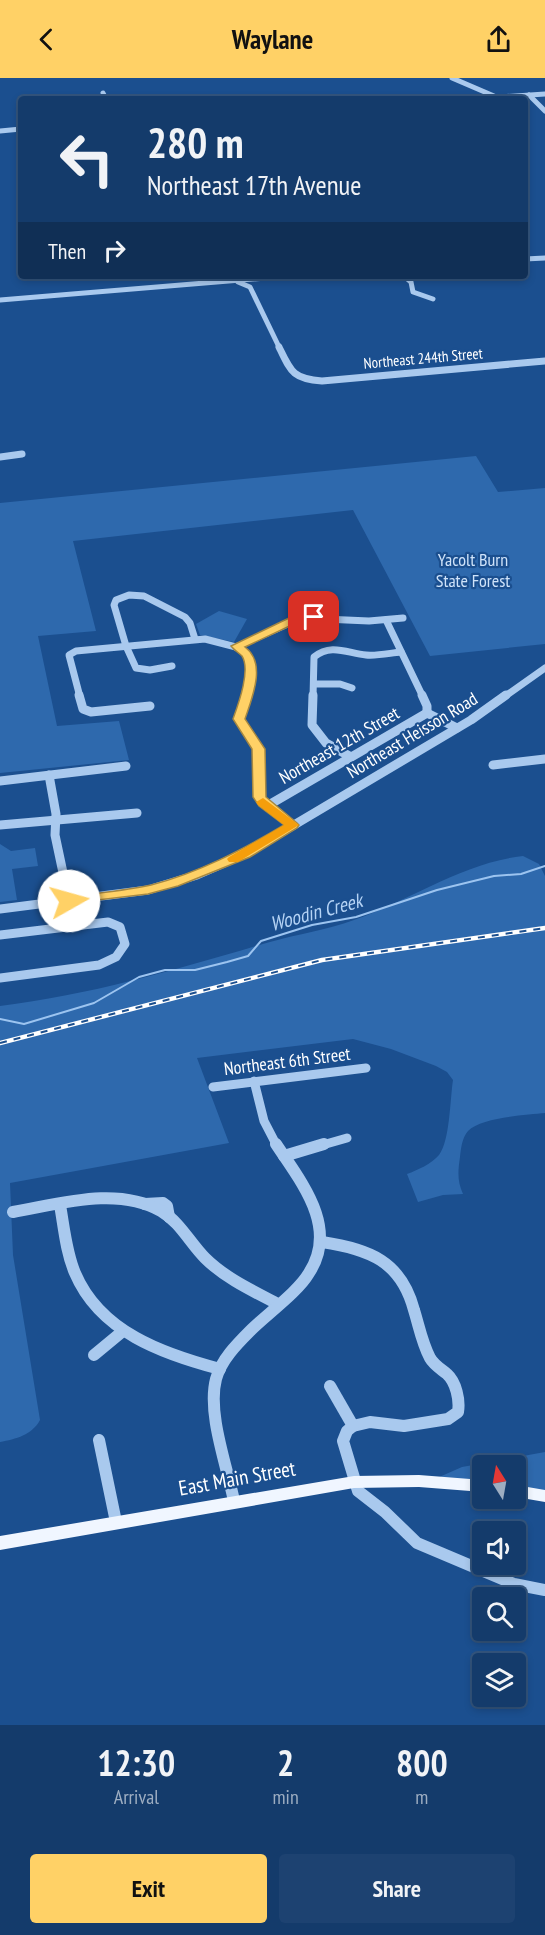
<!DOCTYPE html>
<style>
body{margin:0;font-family:"PT Sans Narrow",sans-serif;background:#1d4271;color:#f1f3f6;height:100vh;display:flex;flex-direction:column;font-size:22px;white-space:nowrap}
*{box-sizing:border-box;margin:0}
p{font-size:20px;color:#9dadc1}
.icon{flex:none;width:33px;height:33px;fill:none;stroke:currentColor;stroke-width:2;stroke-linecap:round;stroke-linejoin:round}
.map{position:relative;height:1647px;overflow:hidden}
.details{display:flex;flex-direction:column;background:#143b6b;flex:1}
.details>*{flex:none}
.top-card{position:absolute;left:18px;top:18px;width:510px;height:183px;border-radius:6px;box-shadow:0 3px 9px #0003,0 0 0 2px #33557e;background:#143b6b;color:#f1f3f6;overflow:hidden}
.needle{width:39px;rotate:349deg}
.fabs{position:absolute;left:472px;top:1377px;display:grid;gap:12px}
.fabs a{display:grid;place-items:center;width:54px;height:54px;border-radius:6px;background:#143b6b;box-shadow:0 3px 9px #0003,0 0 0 2px #33557e;font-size:30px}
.pin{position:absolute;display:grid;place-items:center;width:51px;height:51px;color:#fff;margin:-26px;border-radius:12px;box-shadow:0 3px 9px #0006}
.me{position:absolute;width:66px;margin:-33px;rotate:83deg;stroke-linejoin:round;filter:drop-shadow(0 0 4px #0008)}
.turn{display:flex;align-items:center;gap:21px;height:126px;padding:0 30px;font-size:27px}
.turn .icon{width:78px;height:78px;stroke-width:2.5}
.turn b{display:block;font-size:42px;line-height:51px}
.then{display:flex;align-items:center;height:57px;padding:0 30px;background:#0003;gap:12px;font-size:22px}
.eta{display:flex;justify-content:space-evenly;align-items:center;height:102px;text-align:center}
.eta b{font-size:36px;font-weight:700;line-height:42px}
.button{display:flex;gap:12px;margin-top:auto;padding:12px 30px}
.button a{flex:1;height:69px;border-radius:6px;background:#ffd166;color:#111;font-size:24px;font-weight:700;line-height:69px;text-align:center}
.button a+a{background:#1d4271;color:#f1f3f6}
header{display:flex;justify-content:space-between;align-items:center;height:78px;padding:0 30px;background:#ffd166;color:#111;font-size:27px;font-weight:700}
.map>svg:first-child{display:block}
</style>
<header><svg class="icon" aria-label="back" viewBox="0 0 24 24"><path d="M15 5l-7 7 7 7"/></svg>Waylane<svg class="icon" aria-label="share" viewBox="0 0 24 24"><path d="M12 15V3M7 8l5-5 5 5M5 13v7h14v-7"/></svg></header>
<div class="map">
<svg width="545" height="1647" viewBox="0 0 545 1647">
<rect width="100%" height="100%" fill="#1b4f8f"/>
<g fill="#2e69ad">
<path d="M476 378 498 414 545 410V566L430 578 353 432 73 463 96 553 38 558 57 648 119 643 129 682 0 695V425Z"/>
<path d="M219 533 247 541 234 564 200 557 196 546Z"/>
<path d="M0 766 11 773 35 770 38 788 12 791 17 822 0 824Z"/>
<path d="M523 778 539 786 545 798V1035C526 1037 481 1039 468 1053 462 1060 461 1070 460 1079 458 1093 457 1103 463 1116L443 1117 418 1124 407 1096C418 1092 431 1086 439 1077 450 1063 450 1021 453 1002L447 994 436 988 391 971 353 961 197 980 229 1065 10 1105 13 1177 40 1342C32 1357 16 1361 0 1364V928C92 917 181 890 270 864 298 856 327 852 354 842 411 822 462 785 523 778Z"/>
<path d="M545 1374V1415L516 1411V1388H483V1406L437 1400 462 1389Z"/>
</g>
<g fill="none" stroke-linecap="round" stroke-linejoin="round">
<path stroke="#9cc4f0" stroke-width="2" d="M0 941 24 946 94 925 139 899 165 892H195L227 884 248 878 261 863 312 847 356 839 437 812 494 798 521 796 545 788"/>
<g stroke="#a9c9ee" stroke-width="5">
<path d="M452 0 494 18"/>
<path d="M103 15 106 21"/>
<path d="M529 17 545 33"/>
<path d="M468 21 545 16"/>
<path d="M0 53 21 51"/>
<path d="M525 181 545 180"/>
<path d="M404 198 411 204 413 214 433 221"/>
<path d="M238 204 250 209 280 271"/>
<path d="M0 222 290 198"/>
</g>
<g stroke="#a9c9ee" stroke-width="7">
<path d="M279 269C291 294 293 301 322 303L545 283"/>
<path d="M0 379 22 376"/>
<path d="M386 542 423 619"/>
<path d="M236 569 301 540 369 543 403 540"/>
<path d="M172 588 150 592 136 590 126 568 114 527 116 522 129 517 144 518 185 539 190 545 195 561"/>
<path d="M314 606H340L352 610"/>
<path d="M80 619 69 577 76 573 205 561 236 569 246 575 250 584 247 619"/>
<path d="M313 619 314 579C331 565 347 575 366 577 378 578 390 575 401 574"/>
<path d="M504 619 545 590"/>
</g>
<g stroke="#a9c9ee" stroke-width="9">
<path d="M79 617 83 631 91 634 150 628"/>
<path d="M247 617 239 641 259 671 260 719 264 725 293 747"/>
<path d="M313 617 312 647 326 665 351 679"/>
<path d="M422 617 427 628V635"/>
<path d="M427 635 457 650"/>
<path d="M493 687 545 681"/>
<path d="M49 697 56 736 55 757 69 823"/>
<path d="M0 703 126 688"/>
<path d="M267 728 427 635"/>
<path d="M0 747 137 735"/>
<path d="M0 831 148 812 197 797 245 776 471 642 506 617"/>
<path d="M0 857 108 844 120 849 125 866 116 879 99 887 0 900"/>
<path d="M254 1003 264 1043 277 1068"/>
<path d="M213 1009 366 990"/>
<path d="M319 1068 347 1060"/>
</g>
<g stroke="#a9c9ee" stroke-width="12">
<path d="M284 1078 324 1066"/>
<path d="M145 1126 163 1125 167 1128 169 1139"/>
<path d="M60 1127C64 1149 66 1174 75 1195 100 1254 163 1276 220 1291"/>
<path d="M13 1134C60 1126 117 1108 161 1133 180 1144 190 1165 205 1180 225 1200 253 1213 278 1226"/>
<path d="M322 1164C369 1171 401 1183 414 1232 419 1248 422 1265 430 1280 434 1287 441 1291 447 1296 456 1304 460 1322 458 1334L448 1341 404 1348 370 1344 353 1348 347 1353 343 1363 358 1413 385 1434 417 1465 514 1506 545 1512"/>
<path d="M94 1277 123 1253"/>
<path d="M330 1308 353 1348"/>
<path d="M99 1362 116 1444"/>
<path d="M234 1423C227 1388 207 1335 216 1301 221 1282 237 1266 250 1253 267 1236 298 1214 309 1195 339 1149 301 1104 276 1066"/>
</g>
<g fill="#f0f6ff" fill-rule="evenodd">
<path d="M419 1397 483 1402V1414L419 1409 354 1410 0 1472V1458L354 1398Z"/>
<path d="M516 1407 545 1412V1424L516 1419Z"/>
</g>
<defs>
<path id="rail" d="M0 965 322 882 545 850"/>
</defs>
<use href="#rail" stroke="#fff" stroke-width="4.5"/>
<use href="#rail" stroke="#1b4f8f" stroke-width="2" stroke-dasharray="7" stroke-linecap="butt"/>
</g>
<path fill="#ffd166" stroke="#a68842" stroke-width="1.5" d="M314 536 319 539 318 541 296 545 245 569C267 585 252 620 245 641L265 671 266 719 297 745 299 747 297 750 250 779 178 808 148 816 64 826 62 823 69 819C96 815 124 813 151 807 198 795 242 772 284 747L259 728 253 719 252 671 233 641C238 627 251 592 242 578 239 575 234 572 231 568L289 540Z"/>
<path fill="#f59e0b" d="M263 720 299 747 238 784H229L227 781 229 779 284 747 258 727 256 724Z"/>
<g text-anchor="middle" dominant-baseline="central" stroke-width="4.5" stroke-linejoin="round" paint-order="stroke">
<g font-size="15" fill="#fff" stroke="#1b4f8f">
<text transform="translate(423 280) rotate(-5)">Northeast 244th Street</text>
</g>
<g font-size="18" fill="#cfe3fa" stroke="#1b4f8f">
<text x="473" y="481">Yacolt Burn<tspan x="473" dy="21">State Forest</tspan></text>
</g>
<g font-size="18" fill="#fff" stroke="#1b4f8f">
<text transform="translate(412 657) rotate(-31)">Northeast Heisson Road</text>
<text transform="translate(339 667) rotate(-30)">Northeast 12th Street</text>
<text transform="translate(287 983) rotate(-7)">Northeast 6th Street</text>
</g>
<g font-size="20" font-style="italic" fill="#b5d3f5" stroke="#1b4f8f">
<text transform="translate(316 834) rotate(-15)">Woodin Creek</text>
</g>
<g font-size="21" fill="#fff" stroke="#1b4f8f">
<text transform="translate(237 1400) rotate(-10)">East Main Street</text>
</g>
</g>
</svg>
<div class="fabs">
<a><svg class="needle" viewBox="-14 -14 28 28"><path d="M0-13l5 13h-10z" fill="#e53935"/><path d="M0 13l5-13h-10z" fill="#9dadc1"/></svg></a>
<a><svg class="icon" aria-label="sound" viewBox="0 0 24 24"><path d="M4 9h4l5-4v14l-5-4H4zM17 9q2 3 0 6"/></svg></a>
<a><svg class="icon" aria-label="search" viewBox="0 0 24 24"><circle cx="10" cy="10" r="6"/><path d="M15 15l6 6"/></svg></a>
<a><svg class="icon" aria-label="layers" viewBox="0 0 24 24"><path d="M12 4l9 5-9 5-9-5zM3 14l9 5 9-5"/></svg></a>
</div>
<div class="pin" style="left:314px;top:539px;background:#d93025"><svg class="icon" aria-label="arrive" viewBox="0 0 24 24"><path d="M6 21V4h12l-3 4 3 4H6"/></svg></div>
<svg class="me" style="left:69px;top:823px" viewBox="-20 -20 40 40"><circle r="19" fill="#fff"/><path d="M0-13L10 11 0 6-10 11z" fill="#ffd166"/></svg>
<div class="top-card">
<div class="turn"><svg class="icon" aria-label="left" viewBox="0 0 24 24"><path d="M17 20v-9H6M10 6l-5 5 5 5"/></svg><div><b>280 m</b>Northeast 17th Avenue</div></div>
<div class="then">Then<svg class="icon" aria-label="right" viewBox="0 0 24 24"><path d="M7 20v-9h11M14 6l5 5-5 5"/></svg></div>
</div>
</div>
<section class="details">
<div class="eta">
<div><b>12:30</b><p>Arrival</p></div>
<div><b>2</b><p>min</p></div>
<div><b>800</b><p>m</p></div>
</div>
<div class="button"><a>Exit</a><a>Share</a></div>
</section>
